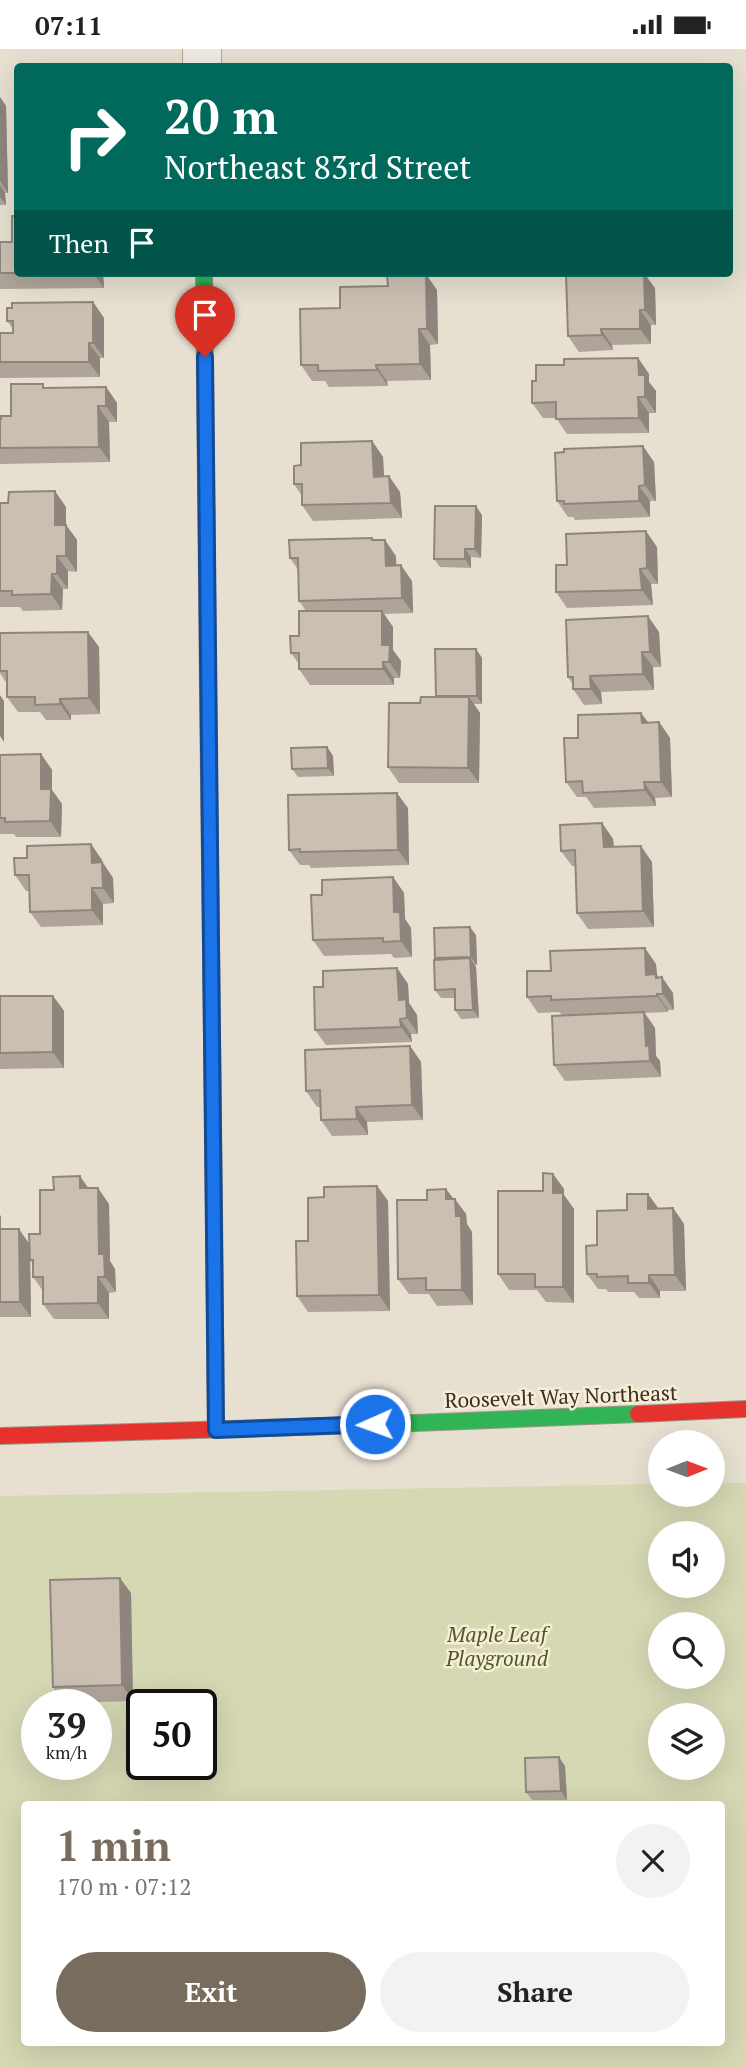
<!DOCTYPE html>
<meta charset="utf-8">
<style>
body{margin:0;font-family:"PT Serif",serif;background:#f2f2f2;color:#222;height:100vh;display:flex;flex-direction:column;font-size:26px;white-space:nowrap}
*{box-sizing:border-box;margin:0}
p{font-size:23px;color:#767676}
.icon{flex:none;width:38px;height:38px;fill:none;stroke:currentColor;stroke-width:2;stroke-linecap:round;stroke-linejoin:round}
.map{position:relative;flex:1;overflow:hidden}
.panel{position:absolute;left:21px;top:1752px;width:704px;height:245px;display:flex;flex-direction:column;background:#fff;border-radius:7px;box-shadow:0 7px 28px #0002}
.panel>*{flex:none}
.guide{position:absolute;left:14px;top:14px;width:719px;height:214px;border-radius:7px;box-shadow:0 7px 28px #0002;background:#00695c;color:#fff;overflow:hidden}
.needle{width:46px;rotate:89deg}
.tools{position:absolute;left:648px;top:1381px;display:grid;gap:14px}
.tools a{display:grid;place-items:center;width:77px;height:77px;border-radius:50%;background:#fff;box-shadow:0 7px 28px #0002;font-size:35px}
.speed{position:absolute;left:21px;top:1640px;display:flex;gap:14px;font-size:35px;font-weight:700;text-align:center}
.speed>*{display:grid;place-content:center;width:91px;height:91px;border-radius:50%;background:#fff;box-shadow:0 7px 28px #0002;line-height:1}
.speed small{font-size:18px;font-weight:400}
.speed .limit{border:4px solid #111;border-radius:10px;background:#fff;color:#111}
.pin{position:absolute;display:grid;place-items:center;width:60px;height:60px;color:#fff;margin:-72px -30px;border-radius:50% 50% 50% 0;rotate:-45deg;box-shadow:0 0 7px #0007}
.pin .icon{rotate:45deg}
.me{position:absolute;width:77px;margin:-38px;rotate:268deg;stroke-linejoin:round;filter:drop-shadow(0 0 5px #0008)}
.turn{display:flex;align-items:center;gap:24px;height:147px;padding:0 35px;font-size:32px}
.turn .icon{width:91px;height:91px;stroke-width:2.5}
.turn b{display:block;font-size:49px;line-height:60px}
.then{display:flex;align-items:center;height:66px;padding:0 35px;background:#0003;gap:14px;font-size:26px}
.round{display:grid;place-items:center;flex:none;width:74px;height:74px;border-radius:37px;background:#f2f2f2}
.overview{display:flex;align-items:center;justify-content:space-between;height:119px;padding:0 35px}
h1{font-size:42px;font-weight:800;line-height:52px;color:#786c5e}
.cta{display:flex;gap:14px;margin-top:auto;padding:14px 35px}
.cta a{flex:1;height:80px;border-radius:42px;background:#786c5e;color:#fff;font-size:28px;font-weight:800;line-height:80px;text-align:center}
.cta a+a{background:#f2f2f2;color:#222}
.status{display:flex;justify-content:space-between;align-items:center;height:49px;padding:0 35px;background:#fff;direction:ltr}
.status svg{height:19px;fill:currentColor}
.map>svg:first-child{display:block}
</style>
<div class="status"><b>07:11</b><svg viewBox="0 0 49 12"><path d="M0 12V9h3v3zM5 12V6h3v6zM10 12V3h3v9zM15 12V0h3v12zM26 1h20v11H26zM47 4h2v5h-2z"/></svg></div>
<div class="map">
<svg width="746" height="2019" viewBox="0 0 746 2019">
<rect width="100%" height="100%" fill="#e7e0d1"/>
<path fill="#d6d7b3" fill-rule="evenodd" d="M712 1434H746V2019H0V1447L660 1435V1446H712ZM660 1484H712V1536H660ZM660 1575H712V1628H660ZM37 1656H96V1715H37ZM142 1656H201V1715H142ZM660 1666H712V1718H660ZM24 1755H721V1993H24Z"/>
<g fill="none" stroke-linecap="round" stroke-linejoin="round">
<defs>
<path id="street" d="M202 0V18"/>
<g id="fast">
<path d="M204 224 208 644"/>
<path d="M214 1156 216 1381"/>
<path d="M364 1376 638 1365"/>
</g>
<path id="slow" d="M208 644 214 1156"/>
<g id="jam">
<path d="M638 1365 746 1360"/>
<path d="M0 1387 364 1376"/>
</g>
</defs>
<use href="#street" stroke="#ada599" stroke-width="40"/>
<use href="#fast" stroke="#9c958a" stroke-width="18"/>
<use href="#slow" stroke="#9c958a" stroke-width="18"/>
<use href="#jam" stroke="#9c958a" stroke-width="18"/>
<use href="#street" stroke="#efebe3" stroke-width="38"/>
<use href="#fast" stroke="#30b455" stroke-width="16"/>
<use href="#slow" stroke="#ff9f0a" stroke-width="16"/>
<use href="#jam" stroke="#e5322d" stroke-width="16"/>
</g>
<g fill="#afa499">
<path d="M0 48 6 57 8 144H5L6 156H0Z"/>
<path d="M0 193H12L18 224H104H103L104 239 0 240Z"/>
<path d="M655 239 656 276H651V295L612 296 613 301 579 303 568 287Z"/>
<path d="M437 241 438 295 430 296 431 331 387 332 388 337 329 338 325 332H312L301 316 340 259Z"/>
<path d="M93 253 104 269V309H100V328L0 329V284H13V280L7 272Z"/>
<path d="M638 309 649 325V333L656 342V364H649V384L567 385 556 369H543L532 354 536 332Z"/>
<path d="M106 338 117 354V373H109L110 413 0 415V370L11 367 46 339Z"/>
<path d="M372 392 383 408 384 427 400 443 402 469 313 472 302 456V447L294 435 301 416Z"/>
<path d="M654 413 656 452H650V468L575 471 573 468H568L557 452Z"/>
<path d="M0 454 66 458V476L77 491V523L68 522V540H63L62 561 23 562 20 558H0Z"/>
<path d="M482 466 481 509 471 508V519L440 518 434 510Z"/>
<path d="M374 491 396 507V516L412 532 413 564 384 565 393 578V601L401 612 400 629H394V636H310L299 620V615L291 604 299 587 306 562 299 552V522L290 509Z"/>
<path d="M657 498 658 535H651L653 556 567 559 556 543Z"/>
<path d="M659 583 661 618H653L654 641 601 643 602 655 584 656 573 640V636L568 628Z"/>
<path d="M0 584 99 598 100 665 71 666V671H46L40 663H18L7 648V635L0 624Z"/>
<path d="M476 600 482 609V655H474L480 664 479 734H399L388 718 420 654 436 648Z"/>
<path d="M641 664 648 673H659L670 689 672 748 655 749 656 757 594 759 586 748H577L566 733 578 689Z"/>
<path d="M327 698 333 707 334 727 298 728 292 720Z"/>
<path d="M41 705 52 721V741L62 755 61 788H16L14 785H0V706Z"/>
<path d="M408 759 409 816 311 819 309 816H300L289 801Z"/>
<path d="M602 774 613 790 614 798 652 813 654 878 588 880 577 864 575 817H572L561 802Z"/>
<path d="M91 795 113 829 114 854 103 855V876L41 878 30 863V842H26L15 826 27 809Z"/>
<path d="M393 828 404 844 405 870 411 879 412 908 394 909 391 905 324 907 313 891 322 846Z"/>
<path d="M476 886 477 916H475L476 918 479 969 461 970 455 961V949H441L435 941 436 911 435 909Z"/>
<path d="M656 915 657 926 673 944 674 961H668V963L644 964 655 979 656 1007 660 1012 661 1028 565 1032 554 1016 562 966 559 963 538 964 527 948 551 922Z"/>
<path d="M397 919 408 935 409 954 417 966 418 985H411L412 993 326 996 315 981 323 938Z"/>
<path d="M0 947H53L64 962V1019L0 1020Z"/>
<path d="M410 997 421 1013 423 1071 367 1073 368 1086 332 1087 321 1071V1058H317L306 1042Z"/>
<path d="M553 1125 564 1140V1146L574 1160V1254L546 1253 537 1241H509L498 1225Z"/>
<path d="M377 1137 388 1152 390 1262 308 1263 297 1247 308 1192 324 1148Z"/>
<path d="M89 1139 109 1155 110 1212 115 1220 116 1243 109 1244V1270H54L43 1255V1242L33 1228V1215L30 1211 31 1268H0V1166L1 1168V1180L30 1195 40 1185 54 1141Z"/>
<path d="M446 1140 466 1165 467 1175 472 1183 473 1256 437 1257 429 1245H409L398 1230 427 1151Z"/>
<path d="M658 1159H673L684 1175 686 1242H660V1249H639L634 1243H608L606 1240H598L587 1225 597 1196Z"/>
<path d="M131 1544 133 1652 64 1654 53 1638Z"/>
<path d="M565 1717 567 1751H532L526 1743Z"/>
</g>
<g fill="#8e867d">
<path d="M0 48 6 57 8 144 0 132Z"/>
<path d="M0 136 5 144 6 156 0 148Z"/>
<path d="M93 224H103L104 239Z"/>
<path d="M644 224 655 239 656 276 645 261Z"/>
<path d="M426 225 437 241 438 295 427 280Z"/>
<path d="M93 253 104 269V309L93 294Z"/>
<path d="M640 261 651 276V295L640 280Z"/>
<path d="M419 280 430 296 431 331 420 315Z"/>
<path d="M601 280 612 296 613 301 602 286Z"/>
<path d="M89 294 100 309V328L89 313Z"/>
<path d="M638 309 649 325V333L656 342V364L645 348 639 326Z"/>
<path d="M376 316 387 332 388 337 377 321Z"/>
<path d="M106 338 117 354V373L106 357Z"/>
<path d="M638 348 649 364V384L639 369Z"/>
<path d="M98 357 109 373 110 413 99 398Z"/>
<path d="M372 392 383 408 385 444 374 428Z"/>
<path d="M643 397 654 413 656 452 645 436Z"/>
<path d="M389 427 400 443 402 469 391 454Z"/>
<path d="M639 437 650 452V468L639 452Z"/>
<path d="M55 442 66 458V486V476L77 491V523L66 507 55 476Z"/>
<path d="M476 457 482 466 481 509 475 500Z"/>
<path d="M646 482 657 498 658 535 647 519Z"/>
<path d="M385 491 396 507 397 532 386 517Z"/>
<path d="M465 500 471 508V519L465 510Z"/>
<path d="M57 507 68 522V540L57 525Z"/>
<path d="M401 516 412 532 413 564 402 549Z"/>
<path d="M640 520 651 535 653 556 642 541Z"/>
<path d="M52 525 63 540 62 561 51 545Z"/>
<path d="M382 562 393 578V601L401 612 400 629 389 613 382 596Z"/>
<path d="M648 567 659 583 661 618 650 603Z"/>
<path d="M88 583 99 598 100 665 89 649Z"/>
<path d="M476 600 482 609V655L477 647Z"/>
<path d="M642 603 653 618 654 641 643 625Z"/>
<path d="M383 613 394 629V636L383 620Z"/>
<path d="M590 627 601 643 602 655 591 640Z"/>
<path d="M0 646 4 652V693L0 687Z"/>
<path d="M469 648 480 664 479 734 468 719Z"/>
<path d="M60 650 71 666V671L60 655Z"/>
<path d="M641 664 652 679 642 674Z"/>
<path d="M659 673 670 689 672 748 661 733Z"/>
<path d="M327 698 333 707 334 727 328 719Z"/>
<path d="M41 705 52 721V741L62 755 61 788 50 772 41 740Z"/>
<path d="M644 733 655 749 656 757 645 741Z"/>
<path d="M397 744 408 759 409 816 398 801Z"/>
<path d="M602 774 613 790 615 814 604 798Z"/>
<path d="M91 795 102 811 103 827 102 813 113 829 114 854 103 839 92 814Z"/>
<path d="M641 797 652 813 654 878 643 862Z"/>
<path d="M393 828 404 844 405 870 411 879 412 908 401 892 394 863Z"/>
<path d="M92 839 103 855V876L92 861Z"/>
<path d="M470 878 476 886 477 916 471 908Z"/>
<path d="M645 899 656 915 657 926 662 934V928L673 944 674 961 663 945 646 926Z"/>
<path d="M470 909 476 918 479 969 473 961Z"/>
<path d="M397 919 408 935 409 954 417 966 418 985 407 969 399 951Z"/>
<path d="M657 945 668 961V963L657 947Z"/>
<path d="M53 947 64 962V1019L53 1003Z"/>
<path d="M644 963 655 979 656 1007 660 1012 661 1028 650 1012 646 997Z"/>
<path d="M400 970 411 985 412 993 401 978Z"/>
<path d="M410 997 421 1013 423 1071 412 1056Z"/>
<path d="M356 1058 367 1073 368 1086 357 1070Z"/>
<path d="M553 1125 564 1140V1146L574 1160V1254L563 1238 553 1144Z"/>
<path d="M80 1127 91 1143 80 1139Z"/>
<path d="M377 1137 388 1152 390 1262 379 1246Z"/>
<path d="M98 1139 109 1155 110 1212 115 1220 116 1243 105 1228 99 1205Z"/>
<path d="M446 1140 456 1154 455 1150 466 1165 467 1175 472 1183 473 1256 462 1241 446 1150Z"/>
<path d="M648 1145 659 1160H648Z"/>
<path d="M673 1159 684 1175 686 1242 675 1226Z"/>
<path d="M0 1166 1 1168V1196L0 1194Z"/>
<path d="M19 1180 30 1196 31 1268 20 1253Z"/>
<path d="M649 1226 660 1242V1249L649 1234Z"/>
<path d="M98 1228 109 1244V1270L98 1254Z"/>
<path d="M120 1529 131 1544 133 1652 122 1636Z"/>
<path d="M559 1708 565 1717 567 1751 561 1742Z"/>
</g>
<g fill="#cbbfb2" stroke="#8e867d" stroke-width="2">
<path d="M12 167H18V224H0V193H12Z"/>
<path d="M605 224H644L645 261H640V280H601L602 286 568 287 566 225Z"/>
<path d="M426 225 427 280H419L420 315 376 316 377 321 318 322V316H301L300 260 340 259V238L388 237 387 226Z"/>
<path d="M93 253V294H89V313H0V284H13V272H7V259H12V254Z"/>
<path d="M638 309 639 326H645V348H638L639 369 556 370V353L532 354V332H536V316H564V310Z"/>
<path d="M11 335H43V339L106 338V357H98L99 398 0 399V370H1V367H11Z"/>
<path d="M372 392 374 428 389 427 391 454 302 456V435H294V417L301 416V394Z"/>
<path d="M643 397 645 436 639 437V452L564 455V452H557L555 404 564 403V400Z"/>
<path d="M55 442V476H66V507H57V525H52L51 545 12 546V542H0V454H8L9 443Z"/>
<path d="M435 457H476L475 500H465V510H434Z"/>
<path d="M646 482 647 519 640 520 642 541 556 543V516H567L566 485Z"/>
<path d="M372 489V491H385L386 517 401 516 402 549 299 552 298 509H290L289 491Z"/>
<path d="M299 562H382V596H390L389 613H383V620H299V604H291L290 587H299Z"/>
<path d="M648 567 650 603H642L643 625 590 627 591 640H573V628H568L566 571Z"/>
<path d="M88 583 89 649 60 650V655L35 656V648H7V622H0V584Z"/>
<path d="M435 600H476L477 647H436Z"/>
<path d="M421 648H469L468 719 388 718 389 654H420Z"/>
<path d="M641 664 642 674 659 673 661 733H644L645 741 583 744 582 732 566 733 564 689H578V666Z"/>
<path d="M327 698 328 719 292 720 291 699Z"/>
<path d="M41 705V740H51L50 772 5 773V769H0V706Z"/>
<path d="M397 744 398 801 300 803V800L289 801 288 746Z"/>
<path d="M602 774 604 798 641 797 643 862 577 864 575 801 561 802 560 776Z"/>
<path d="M91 795 92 814 102 813 103 839H92V861L30 863 29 826H15L14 809H27V797Z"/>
<path d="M393 828 394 863H400L401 892 383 893V889L313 891 311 846H322V831Z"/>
<path d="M470 878 471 908 435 909 434 879Z"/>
<path d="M645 899 646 926 656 925V929L662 928 663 945H657V947L551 951V947L527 948V922H551L550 902Z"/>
<path d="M470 909 473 961H455V940L435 941 434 911Z"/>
<path d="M397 919 399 951 406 950 407 969 400 970 401 978 315 981 314 938H323V922Z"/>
<path d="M0 947H53V1003L0 1004Z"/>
<path d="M644 963 646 997 649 996 650 1012 554 1016 552 967Z"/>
<path d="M410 997 412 1056 356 1058 357 1070 321 1071 320 1041 306 1042 305 1001Z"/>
<path d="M543 1124 553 1125V1144H563V1238H535V1225H498V1142H543Z"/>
<path d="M80 1127V1139H98L99 1205H104L105 1228H98V1254L43 1255V1228H33V1211H30L29 1185H40V1141H54L53 1128Z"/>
<path d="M377 1137 379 1246 297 1247 296 1192H308V1149L324 1148V1138Z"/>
<path d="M446 1140V1150H455L456 1167H461L462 1241H426V1229L398 1230 397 1151H427V1141Z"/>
<path d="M627 1145H648V1160L673 1159 675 1226H649V1234H628V1227L597 1228V1225H587L586 1197 597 1196V1162L627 1161Z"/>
<path d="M0 1180H19L20 1253H0Z"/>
<path d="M120 1529 122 1636 53 1638 50 1531Z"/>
<path d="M559 1708 561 1742 526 1743 525 1709Z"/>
</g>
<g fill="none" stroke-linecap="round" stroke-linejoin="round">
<defs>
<path id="route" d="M205 308 216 1381 375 1375"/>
</defs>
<use href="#route" stroke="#114b97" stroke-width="18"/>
<use href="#route" stroke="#1a73e8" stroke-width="12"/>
</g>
<g text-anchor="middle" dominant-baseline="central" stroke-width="5" stroke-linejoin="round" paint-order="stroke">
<g font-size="21" fill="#3d2e20" stroke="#f7eed8">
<text transform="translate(561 1347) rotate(-2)">Roosevelt Way Northeast</text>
</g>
<g font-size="21" font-style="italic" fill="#4d5a26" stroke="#f7eed8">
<text x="497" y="1585">Maple Leaf<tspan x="497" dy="24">Playground</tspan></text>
</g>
</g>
</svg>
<div class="tools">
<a><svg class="needle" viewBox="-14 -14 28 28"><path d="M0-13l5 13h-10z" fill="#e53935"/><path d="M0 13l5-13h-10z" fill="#767676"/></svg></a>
<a><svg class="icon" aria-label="sound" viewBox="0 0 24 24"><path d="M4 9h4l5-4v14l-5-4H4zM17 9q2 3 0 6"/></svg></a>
<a><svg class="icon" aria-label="search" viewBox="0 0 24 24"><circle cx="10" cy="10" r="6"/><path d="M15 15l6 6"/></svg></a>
<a><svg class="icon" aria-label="layers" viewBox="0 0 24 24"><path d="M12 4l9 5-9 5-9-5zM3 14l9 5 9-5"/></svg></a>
</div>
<div class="speed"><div>39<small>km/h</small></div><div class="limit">50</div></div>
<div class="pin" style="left:205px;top:308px;background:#d93025"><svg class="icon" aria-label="arrive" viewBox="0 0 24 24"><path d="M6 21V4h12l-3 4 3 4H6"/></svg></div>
<svg class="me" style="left:375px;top:1375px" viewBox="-20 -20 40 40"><circle r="17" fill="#1a73e8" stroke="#fff" stroke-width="3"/><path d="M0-11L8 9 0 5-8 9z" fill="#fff"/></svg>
<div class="guide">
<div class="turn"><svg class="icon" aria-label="right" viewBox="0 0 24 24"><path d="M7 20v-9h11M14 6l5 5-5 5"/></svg><div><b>20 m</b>Northeast 83rd Street</div></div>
<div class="then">Then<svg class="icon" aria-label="arrive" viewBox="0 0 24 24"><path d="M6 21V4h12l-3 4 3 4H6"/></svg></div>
</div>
<section class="panel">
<div class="overview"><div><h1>1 min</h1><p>170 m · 07:12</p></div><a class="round"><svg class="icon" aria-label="close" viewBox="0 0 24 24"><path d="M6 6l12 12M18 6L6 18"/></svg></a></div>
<div class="cta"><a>Exit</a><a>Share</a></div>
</section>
</div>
